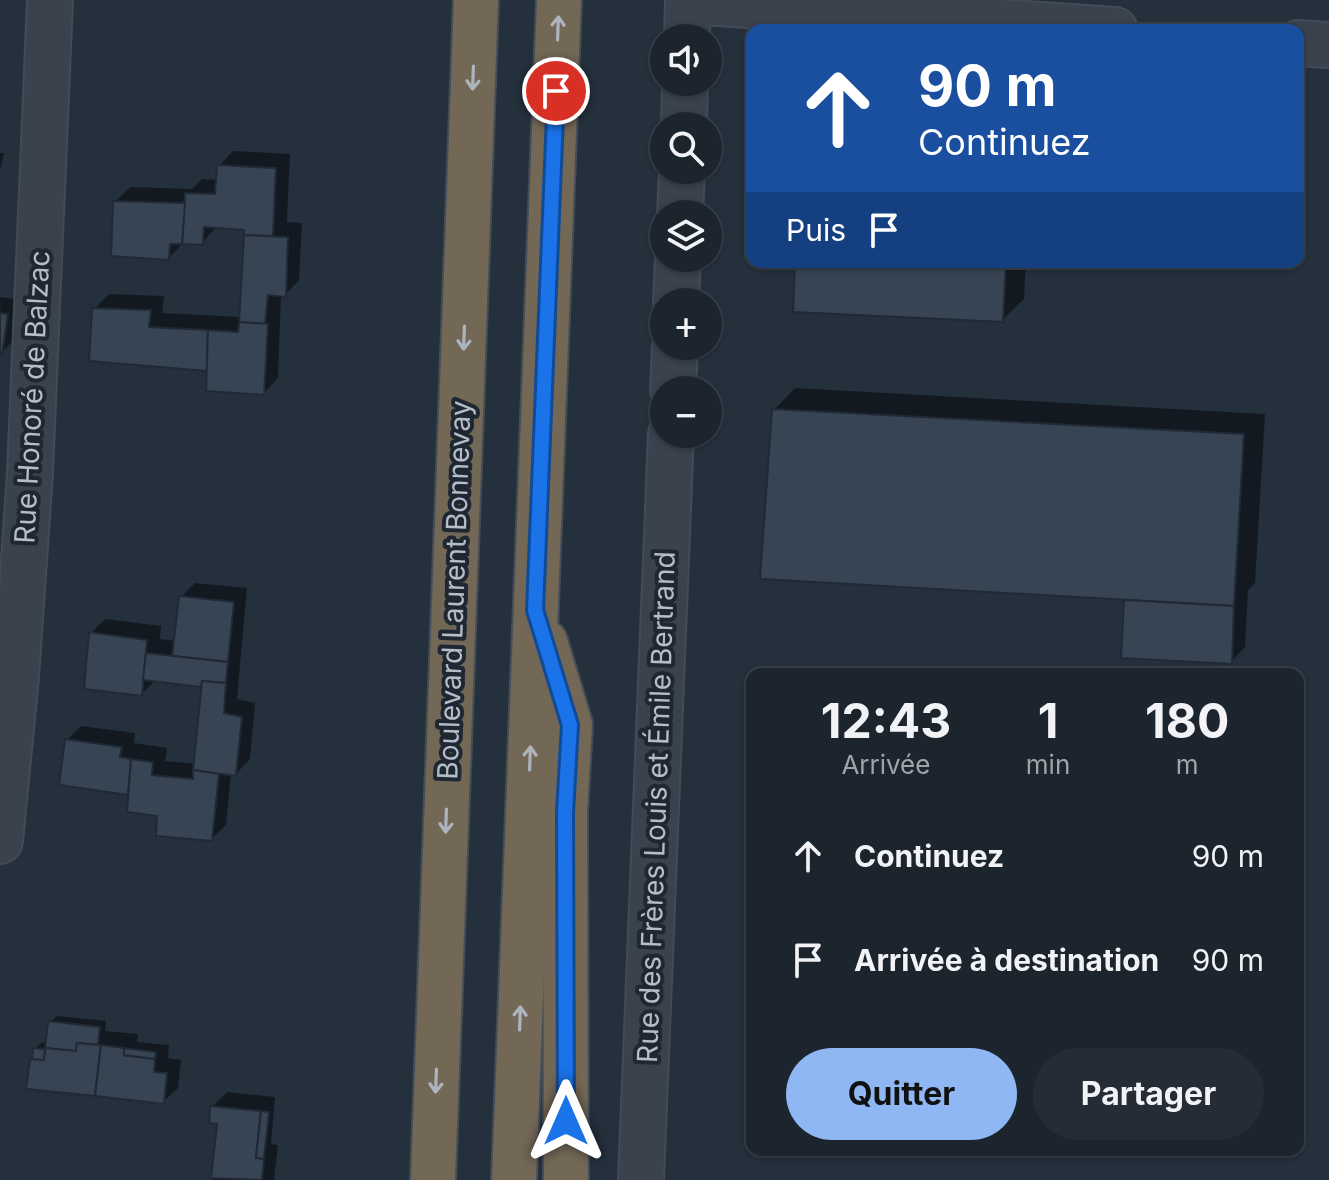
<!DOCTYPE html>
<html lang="fr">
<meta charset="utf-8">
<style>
body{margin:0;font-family:Inter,sans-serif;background:#252c36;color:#f1f3f6;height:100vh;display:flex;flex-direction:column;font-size:30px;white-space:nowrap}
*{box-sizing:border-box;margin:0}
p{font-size:26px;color:#a0a4aa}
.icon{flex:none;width:44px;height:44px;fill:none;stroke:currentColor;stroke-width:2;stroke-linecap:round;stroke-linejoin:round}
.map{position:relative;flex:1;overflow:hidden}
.side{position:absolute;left:746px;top:668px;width:558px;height:488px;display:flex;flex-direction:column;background:#1c242e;border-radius:16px;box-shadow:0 2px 6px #0004,0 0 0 2px #3a414a}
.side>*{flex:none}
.banner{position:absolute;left:746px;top:24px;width:558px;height:244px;border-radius:16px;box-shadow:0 2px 6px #0004,0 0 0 2px #3a414a;background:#1a4fa0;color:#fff;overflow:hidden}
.controls{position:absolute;left:650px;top:24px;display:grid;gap:16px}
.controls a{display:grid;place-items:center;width:72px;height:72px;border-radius:50%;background:#1c242e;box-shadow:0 2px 6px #0004,0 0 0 2px #3a414a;font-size:40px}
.pin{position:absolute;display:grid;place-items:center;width:68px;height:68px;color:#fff;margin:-34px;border:4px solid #fff;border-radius:50%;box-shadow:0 2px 8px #0007}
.me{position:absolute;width:88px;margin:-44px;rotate:0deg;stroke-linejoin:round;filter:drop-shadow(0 0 6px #0008)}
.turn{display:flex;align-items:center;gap:28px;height:168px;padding:0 40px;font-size:36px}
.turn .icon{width:104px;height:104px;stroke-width:2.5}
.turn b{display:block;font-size:56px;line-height:68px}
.then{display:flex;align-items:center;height:76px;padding:0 40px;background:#0003;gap:16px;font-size:30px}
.eta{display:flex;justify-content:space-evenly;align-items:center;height:136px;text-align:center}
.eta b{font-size:48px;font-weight:700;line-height:56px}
.action{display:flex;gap:16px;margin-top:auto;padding:16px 40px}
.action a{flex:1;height:92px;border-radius:48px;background:#8fb7f3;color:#111;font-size:32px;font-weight:700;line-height:92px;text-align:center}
.action a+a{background:#252c36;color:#f1f3f6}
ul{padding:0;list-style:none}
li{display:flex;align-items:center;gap:24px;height:104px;padding:0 40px}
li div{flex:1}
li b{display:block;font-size:30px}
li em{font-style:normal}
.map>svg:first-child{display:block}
</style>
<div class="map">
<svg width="1329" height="1180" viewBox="0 0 1329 1180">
<rect width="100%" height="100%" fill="#25303d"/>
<g fill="#0007">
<path d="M233 151 290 154 287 222 302 223 299 280 285 295H281L278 378 264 393 209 369 94 309 109 294 164 296 162 313 241 317 246 229 217 226 202 243 184 242 169 258 115 202 130 187 192 189 202 179 218 180 219 166Z"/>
<path d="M0 153H4L0 171Z"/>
<path d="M797 262H1026L1024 299 1002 320Z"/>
<path d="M0 297 21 300 16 338 1 353Z"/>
<path d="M795 388 1265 414 1255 583 1248 590 1245 647 1231 662 1123 656 1126 598 774 410Z"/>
<path d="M195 583 247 588 237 699 255 703 250 759 236 774 231 773 226 825 211 839 159 814 131 793 62 783 67 740 81 726 135 733 134 743 167 748 165 761 197 764 204 685 156 680 141 694 91 633 105 619 161 626 160 639 176 641 181 597Z"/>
<path d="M57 1016 106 1021 105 1031 138 1034 137 1042 169 1045 168 1058 181 1060 178 1088 163 1102 32 1060 34 1058 35 1049 42 1042 48 1043 50 1022Z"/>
<path d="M227 1092 275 1097 271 1144 278 1145 274 1180H213L219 1122 212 1107Z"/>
</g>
<g fill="#374453" stroke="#202934" stroke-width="2">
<path d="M217 165 276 168 273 236 244 235V230L204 227 203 245 182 244 185 193 215 194Z"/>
<path d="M113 201 185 203 182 244H170L169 260 111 256Z"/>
<path d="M244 235 288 237 286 297 268 295 265 324 239 322Z"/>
<path d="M795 262H1006L1003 322 793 312Z"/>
<path d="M92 308 151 310 149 327 208 330 207 371 89 361Z"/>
<path d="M0 313 8 314 2 355H0Z"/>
<path d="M239 322 268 324 264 395 206 391 208 330 238 332Z"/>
<path d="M772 409 1244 434 1234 606 760 579Z"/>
<path d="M179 596 234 602 228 662 172 656Z"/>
<path d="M1124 600 1234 606 1232 664 1121 658Z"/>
<path d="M89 632 147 640 142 696 84 689Z"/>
<path d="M146 653 228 662 226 683 202 681 201 687 143 680Z"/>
<path d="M202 681 226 683 224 713 242 717 236 776 193 770Z"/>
<path d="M65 739 122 747 120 757 131 759 128 795 59 785Z"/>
<path d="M131 759 153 762 152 775 193 779V770L219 774 212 841 156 836 157 816 127 812Z"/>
<path d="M48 1021 100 1027 98 1045 77 1043 76 1051 45 1048Z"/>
<path d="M77 1043 101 1045 95 1096 26 1089 30 1059 44 1060 45 1048 76 1051Z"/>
<path d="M101 1045 124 1048V1055L155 1059 154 1072 167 1073 164 1104 95 1096Z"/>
<path d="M33 1048 45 1049 44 1060 32 1059Z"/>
<path d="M124 1048 156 1052 155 1059 124 1055Z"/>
<path d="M210 1106 261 1111 256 1158 264 1159 262 1180 211 1178 217 1124 209 1123Z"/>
<path d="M261 1111 269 1112 264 1159 256 1158Z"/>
</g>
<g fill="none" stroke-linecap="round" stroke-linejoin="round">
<defs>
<g id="minor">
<path d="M688 1 1115 30"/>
<path d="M687 38 688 0"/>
<path d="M1298 43 1329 45"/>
<path d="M684 126 685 82"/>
<path d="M680 214 682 170"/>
<path d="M676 302 678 258"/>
<path d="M673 390 675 346"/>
<path d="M0 841 16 677 30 473 50 0"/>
<path d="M641 1180 671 434"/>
</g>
<g id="highway">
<path d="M545 642 570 725 565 812 566 1180"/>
<path d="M433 1180 476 0"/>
<path d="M514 1180 559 0"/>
</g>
</defs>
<use href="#minor" stroke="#424b56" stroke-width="48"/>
<use href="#highway" stroke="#444d58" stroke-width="48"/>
<use href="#minor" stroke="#39424d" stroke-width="44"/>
<use href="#highway" stroke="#736756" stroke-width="44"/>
</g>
<defs><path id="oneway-shaft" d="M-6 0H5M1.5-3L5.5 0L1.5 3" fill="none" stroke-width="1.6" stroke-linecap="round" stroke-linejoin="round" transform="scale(2)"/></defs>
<g stroke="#aeb4bd">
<use href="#oneway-shaft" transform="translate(558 28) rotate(-88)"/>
<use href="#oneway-shaft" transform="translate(473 78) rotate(92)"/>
<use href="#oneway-shaft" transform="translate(464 338) rotate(92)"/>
<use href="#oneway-shaft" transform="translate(530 758) rotate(-88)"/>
<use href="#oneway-shaft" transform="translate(446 821) rotate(92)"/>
<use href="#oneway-shaft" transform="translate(520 1018) rotate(-88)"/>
<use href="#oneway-shaft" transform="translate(436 1081) rotate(92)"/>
</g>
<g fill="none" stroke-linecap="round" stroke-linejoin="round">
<defs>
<path id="route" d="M556 91 535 610 570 725 565 812 566 1121"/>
</defs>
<use href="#route" stroke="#114b97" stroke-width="20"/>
<use href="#route" stroke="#1a73e8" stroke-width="14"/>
</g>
<g text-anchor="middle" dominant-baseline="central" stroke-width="8" stroke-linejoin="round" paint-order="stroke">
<g font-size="28" fill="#b5bdc8" stroke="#1e2732">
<text transform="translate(32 397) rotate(-87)">Rue Honoré de Balzac</text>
<text transform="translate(454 590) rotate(-88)">Boulevard Laurent Bonnevay</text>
<text transform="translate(656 807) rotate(-88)">Rue des Frères Louis et Émile Bertrand</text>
</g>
</g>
</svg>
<div class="controls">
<a><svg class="icon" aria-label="sound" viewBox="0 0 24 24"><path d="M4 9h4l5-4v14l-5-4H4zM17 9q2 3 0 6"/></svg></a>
<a><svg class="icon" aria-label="search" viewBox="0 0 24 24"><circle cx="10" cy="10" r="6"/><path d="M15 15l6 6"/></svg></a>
<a><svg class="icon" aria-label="layers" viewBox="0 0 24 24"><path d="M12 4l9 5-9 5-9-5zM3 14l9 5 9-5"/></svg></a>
<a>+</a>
<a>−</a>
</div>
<div class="pin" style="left:556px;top:91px;background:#d93025"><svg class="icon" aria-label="arrive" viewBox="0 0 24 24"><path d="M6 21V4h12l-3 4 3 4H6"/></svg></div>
<svg class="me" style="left:566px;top:1121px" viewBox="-20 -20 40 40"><path d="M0-17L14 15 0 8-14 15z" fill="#1a73e8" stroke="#fff" stroke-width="4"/></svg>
<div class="banner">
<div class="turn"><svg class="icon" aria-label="ahead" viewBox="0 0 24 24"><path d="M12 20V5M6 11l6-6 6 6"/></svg><div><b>90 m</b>Continuez</div></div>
<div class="then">Puis<svg class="icon" aria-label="arrive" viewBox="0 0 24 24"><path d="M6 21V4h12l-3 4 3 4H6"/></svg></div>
</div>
<section class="side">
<div class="eta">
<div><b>12:43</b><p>Arrivée</p></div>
<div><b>1</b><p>min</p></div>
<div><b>180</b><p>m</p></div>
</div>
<ul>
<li><svg class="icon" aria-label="ahead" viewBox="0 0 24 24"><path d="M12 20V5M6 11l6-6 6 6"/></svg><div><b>Continuez</b></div><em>90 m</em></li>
<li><svg class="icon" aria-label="arrive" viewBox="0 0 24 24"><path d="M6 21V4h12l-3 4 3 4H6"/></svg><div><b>Arrivée à destination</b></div><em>90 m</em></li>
</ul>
<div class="action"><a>Quitter</a><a>Partager</a></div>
</section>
</div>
